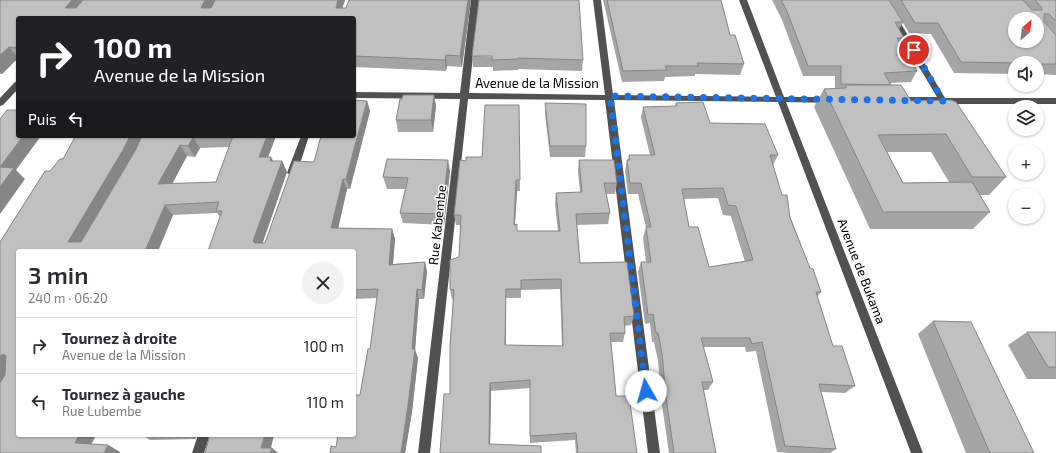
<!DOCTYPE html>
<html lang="fr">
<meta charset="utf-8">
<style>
body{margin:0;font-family:"Exo 2",sans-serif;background:#f2f2f3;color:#2b2b33;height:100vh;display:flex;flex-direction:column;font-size:15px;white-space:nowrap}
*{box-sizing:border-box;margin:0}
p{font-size:13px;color:#7c7c81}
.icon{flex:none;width:22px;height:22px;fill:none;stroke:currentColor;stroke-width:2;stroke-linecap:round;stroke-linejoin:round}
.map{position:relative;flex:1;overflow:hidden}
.sheet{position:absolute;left:16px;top:249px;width:340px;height:188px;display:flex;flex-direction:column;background:#fff;border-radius:4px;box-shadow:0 1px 3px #0004}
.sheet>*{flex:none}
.hud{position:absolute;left:16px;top:16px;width:340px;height:122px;border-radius:4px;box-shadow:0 1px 3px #0004;background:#202124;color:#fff;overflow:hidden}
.needle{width:26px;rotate:28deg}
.buttons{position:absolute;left:1008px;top:12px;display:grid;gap:8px}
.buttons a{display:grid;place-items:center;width:36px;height:36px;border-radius:50%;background:#fff;box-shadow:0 1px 3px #0004;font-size:20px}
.pin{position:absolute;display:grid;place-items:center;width:34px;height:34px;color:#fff;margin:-17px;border:2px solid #fff;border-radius:50%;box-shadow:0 1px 4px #0007}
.me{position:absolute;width:44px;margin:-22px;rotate:353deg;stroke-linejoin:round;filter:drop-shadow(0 0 3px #0008)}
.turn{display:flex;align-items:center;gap:14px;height:84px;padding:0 12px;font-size:18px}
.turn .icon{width:52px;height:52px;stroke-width:2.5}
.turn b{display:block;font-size:28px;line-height:34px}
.then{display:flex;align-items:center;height:38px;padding:0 12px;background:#0003;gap:8px;font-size:15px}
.round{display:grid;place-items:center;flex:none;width:42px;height:42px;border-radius:21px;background:#f2f2f3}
.headline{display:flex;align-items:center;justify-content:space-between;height:68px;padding:0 12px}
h1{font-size:24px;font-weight:600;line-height:30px}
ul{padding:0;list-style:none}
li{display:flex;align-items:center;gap:12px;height:56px;padding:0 12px;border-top:1px solid #e1e1e2}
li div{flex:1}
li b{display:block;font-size:15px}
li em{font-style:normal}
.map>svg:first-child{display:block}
</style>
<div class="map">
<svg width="1056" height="453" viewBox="0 0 1056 453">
<rect width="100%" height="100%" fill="#fff"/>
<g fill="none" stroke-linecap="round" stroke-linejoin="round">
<g fill="#515151" fill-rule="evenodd">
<path d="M471 0H479L469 93 605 95 593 0H601L613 95 776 97 739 0H747L784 97H832L836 100 832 103 786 102 923 453H911L778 102 614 100 660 453H648L605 100 468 99 430 453H418L460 99 354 98V92L460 93Z"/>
<path d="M879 0H887L945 98H1056V104H943L895 102V98L898 97H937Z"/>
<path d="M18 81V89L3 105 0 106V98L15 82Z"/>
<path d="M301 136H309L297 173 292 176 287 173Z"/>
<path d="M198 435H210L204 453H192Z"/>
</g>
</g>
<g fill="#a5a5a5" fill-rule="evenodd">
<path d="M0 0H345L342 8H346L471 0 462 67 447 66 446 71 354 67V18H18V58L2 74H0Z"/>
<path d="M603 0H721L730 35 744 64 740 75 695 74V76L665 77 664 81 622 82Z"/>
<path d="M772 0H1056V75L1037 74V63H1015V74L954 73 931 34 909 33 903 23 899 29 904 38 901 43 917 71 911 82 890 83 891 85 1006 177 989 195H980L990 212 973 229H870L814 107 824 89H835V76H803L782 20ZM887 152H931L949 182 903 183Z"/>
<path d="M472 56 583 60 582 71 518 69V70L493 71V67H473Z"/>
<path d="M434 95 436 106 433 132H398L396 120Z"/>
<path d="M354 100 367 101 370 111 350 189H347L338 228 392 229 395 239 393 264 425 262 427 272 424 299H419L415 350 418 358 412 412 405 453H330L331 446 336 447 338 435H354V395H360L368 349H370L377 298 354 299V251H208L220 217 217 213 173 215 158 251H18V435H96L91 444 108 445 120 452V453H0V242L45 171H50L60 159H63L75 137H82L83 136H276L268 157H271L273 161H282L287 172 262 243H265L294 161 314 162 321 136H354ZM229 147 216 182 172 184 187 156 195 157 200 148Z"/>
<path d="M545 103 586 146 585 157H550L545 114Z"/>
<path d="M676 103 710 123 778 155 773 165 782 195 810 268 821 292 817 297 833 346 855 386 845 393 821 392 836 449 830 453H789L777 452 756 351 746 352 745 347H703L713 382 708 390H703L716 453H669L662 405 658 361 654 342H652L650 323 645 324 638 272 641 262H646L643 238 646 227 638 194H628L625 171 627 160H628L629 155H650L641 118 643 107 675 106ZM718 198 723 215 731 216 745 262 709 267 689 227 684 199Z"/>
<path d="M519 105 520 191H517L515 225 517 231H558L555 204 556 193 580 192 578 171 579 160 617 183 615 194H606L610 213 608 224 577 225 580 263 634 316 631 325 625 326V333L623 342H611L616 396 637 453H576L575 440 530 443V388L491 391 490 444 440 453 450 394 453 299H452L450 289 459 257 461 225H456L454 215 466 161 482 157ZM560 289 562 346 506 345V298H521V290Z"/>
<path d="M450 171 444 225 403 223 400 213 405 189H387L383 177Z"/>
<path d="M933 321 1034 453H966L918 334Z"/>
<path d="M1027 332H1056V379H1027L1008 345Z"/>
<path d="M142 435H197L195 439 150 440Z"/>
<path d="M205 435H274L271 448H272L278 453H205L209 438Z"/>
</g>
<g fill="#868686">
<path d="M72 0H89L74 18 65 8Z"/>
<path d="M205 0H215L207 18 201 8Z"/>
<path d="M338 0H345L339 18 336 8Z"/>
<path d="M468 0H471L462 67 460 56Z"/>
<path d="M18 44V51L15 48Z"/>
<path d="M9 47 18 58 2 74 0 72V55Z"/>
<path d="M446 55 447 66 446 71 445 60Z"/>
<path d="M434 95 436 106 433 132 431 120Z"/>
<path d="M367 101 370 111 350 189 346 179Z"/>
<path d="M23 136H41L16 170 25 179 0 214V167Z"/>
<path d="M130 136H143L80 251 68 242Z"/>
<path d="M267 136H276L264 168 259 157Z"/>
<path d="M193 138 200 148 195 157 188 146Z"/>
<path d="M180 145 187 156 166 195 158 184Z"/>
<path d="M271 157 276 167 270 161Z"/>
<path d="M448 160 450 171 444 225 442 214Z"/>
<path d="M282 161 287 172 260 251 253 241Z"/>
<path d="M343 179 347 189 336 238 331 228Z"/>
<path d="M516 180 517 191 514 235V225Z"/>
<path d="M165 205 173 215 158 251H145Z"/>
<path d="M392 229 395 239 392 274 389 265Z"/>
<path d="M425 262 427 272 424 299 422 290Z"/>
<path d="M417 289 419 299 415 350 418 358 412 412 405 453H401L412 349Z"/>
<path d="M506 289V353L505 345Z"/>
<path d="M4 354 18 362 0 387V356Z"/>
<path d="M490 383 491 391 490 451 489 444Z"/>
<path d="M79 435H96L89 449 75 443Z"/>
<path d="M189 435H197L195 439Z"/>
<path d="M265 435H274L269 453 261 448Z"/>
<path d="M108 445 120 452V453H104Z"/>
<path d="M272 448 278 453H270Z"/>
</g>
<g fill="#c0c0c0" stroke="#868686" fill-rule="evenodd">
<path d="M0 0H72L65 8H76L83 0H205L201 8H211L215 0H338L336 8H346L349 0H468L460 56 446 55 445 60 354 56V38L356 34H354V18H18V44L15 48 9 47 0 55Z"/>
<path d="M479 0H579L583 60 518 58V59L492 60V56H472Z"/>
<path d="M607 0H721L730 35H735L744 64 697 63 698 66H665L667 70 623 71Z"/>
<path d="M781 0H889L903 22H895L904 38H897L917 71 884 73 891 85 841 84V66H808L786 9Z"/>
<path d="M901 0H1023L1032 10H1042V8L1035 0H1056V21L1049 14H1044V22L1056 35V64H1037V63H1015L961 62 938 23H915ZM1015 19H1037V41H1015Z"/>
<path d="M846 85H901L911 101 951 100 956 102 1006 177H972L946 134 878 135 903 183 972 182 990 212H883L824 89 846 88Z"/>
<path d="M403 95H434L431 120H396L400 99H402Z"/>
<path d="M354 100 367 101 346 179H343L331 228 392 229 389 265 425 262 422 290 417 289 412 349H415L408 405 401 453H330L331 446 336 447 338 435H354V395H360L368 349H370L378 289 354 290V251H208L222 211H216L219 202 165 205 145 251H18V435H79L75 443 108 445 104 453H0V383L5 375 6 356 4 354 0 356V242L45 171H50L60 159H63L75 137H82L83 136H130L123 150 68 242H81L135 151 142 136H225L193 138 188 146 180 145 158 184 216 182 233 136H267L259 157H271L270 161H282L253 241 255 243H265L294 161 314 162 321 136H354Z"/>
<path d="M703 102 710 123 765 124 778 155H770L782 195H787L790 218 810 268 813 269 821 292H816L833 346H842L855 386 819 384 836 449 785 446 762 342 752 344 750 338H701L713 382H702L716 453H674L666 397 662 353 658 333H656L653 314 648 315 641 262H651L646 227H651L641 183H630L627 160H630L629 155H655L643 107 677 106 676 103ZM723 188 728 205 736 206 753 260 709 267 698 227H689L682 189Z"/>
<path d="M545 103 586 104V146H550Z"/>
<path d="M485 105H519L520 180H516L514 225 517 224V231H560L556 193 582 192 579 160H614L617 183H604L610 213 576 214 580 263 627 262 634 316 624 317 625 333H610L616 396H629L637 453H578L576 433 530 436V380L490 383 489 444 541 446V453H440L444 394H450V346L454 290 450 289V260L459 257 461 215H454L460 160 466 161V157H482ZM561 279 563 346 505 345 506 289H521V280Z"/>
<path d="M7 110H18V136H23L0 167 14 168 0 187V119Z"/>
<path d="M387 159 448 160 442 214 400 213 408 178 383 177Z"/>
<path d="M933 321 971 322 1034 453H990Z"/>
<path d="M1027 332H1056V367H1048Z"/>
<path d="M210 435H265L261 448H272L270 453H205Z"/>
</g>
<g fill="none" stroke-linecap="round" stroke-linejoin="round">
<path stroke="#1a73e8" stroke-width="7" stroke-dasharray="0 12.6" d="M646 391 610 96 943 101 914 50"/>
</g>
<g text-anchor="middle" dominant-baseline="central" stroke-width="3" stroke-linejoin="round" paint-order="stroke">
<g font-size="13" fill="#000" stroke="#fff">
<text x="537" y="83">Avenue de la Mission</text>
<text transform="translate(437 225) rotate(-84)">Rue Kabembe</text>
<text transform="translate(862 271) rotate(69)">Avenue de Bukama</text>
</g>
</g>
</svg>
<div class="buttons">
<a><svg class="needle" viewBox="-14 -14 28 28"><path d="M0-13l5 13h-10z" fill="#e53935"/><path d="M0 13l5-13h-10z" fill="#7c7c81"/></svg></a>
<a><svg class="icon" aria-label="sound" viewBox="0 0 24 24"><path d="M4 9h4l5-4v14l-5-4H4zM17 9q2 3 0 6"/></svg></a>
<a><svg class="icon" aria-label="layers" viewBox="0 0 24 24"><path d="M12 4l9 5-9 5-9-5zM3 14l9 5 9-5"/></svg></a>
<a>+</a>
<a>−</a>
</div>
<div class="pin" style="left:914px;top:50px;background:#d93025"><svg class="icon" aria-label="arrive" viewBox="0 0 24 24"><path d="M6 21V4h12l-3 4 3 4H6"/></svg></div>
<svg class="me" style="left:646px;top:391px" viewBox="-20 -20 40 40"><circle r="19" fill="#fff"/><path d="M0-13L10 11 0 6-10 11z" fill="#1a73e8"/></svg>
<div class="hud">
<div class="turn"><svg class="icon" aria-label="right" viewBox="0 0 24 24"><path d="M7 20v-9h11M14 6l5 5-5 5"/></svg><div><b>100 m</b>Avenue de la Mission</div></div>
<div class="then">Puis<svg class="icon" aria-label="left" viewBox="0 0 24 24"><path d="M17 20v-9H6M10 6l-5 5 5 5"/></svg></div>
</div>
<section class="sheet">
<div class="headline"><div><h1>3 min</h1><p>240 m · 06:20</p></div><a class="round"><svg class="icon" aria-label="close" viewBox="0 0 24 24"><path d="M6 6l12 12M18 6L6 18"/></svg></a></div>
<ul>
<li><svg class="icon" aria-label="right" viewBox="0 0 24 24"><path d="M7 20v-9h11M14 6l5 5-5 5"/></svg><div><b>Tournez à droite</b><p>Avenue de la Mission</p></div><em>100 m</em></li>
<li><svg class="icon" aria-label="left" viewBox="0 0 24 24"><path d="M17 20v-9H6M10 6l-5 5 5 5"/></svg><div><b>Tournez à gauche</b><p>Rue Lubembe</p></div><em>110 m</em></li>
</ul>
</section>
</div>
